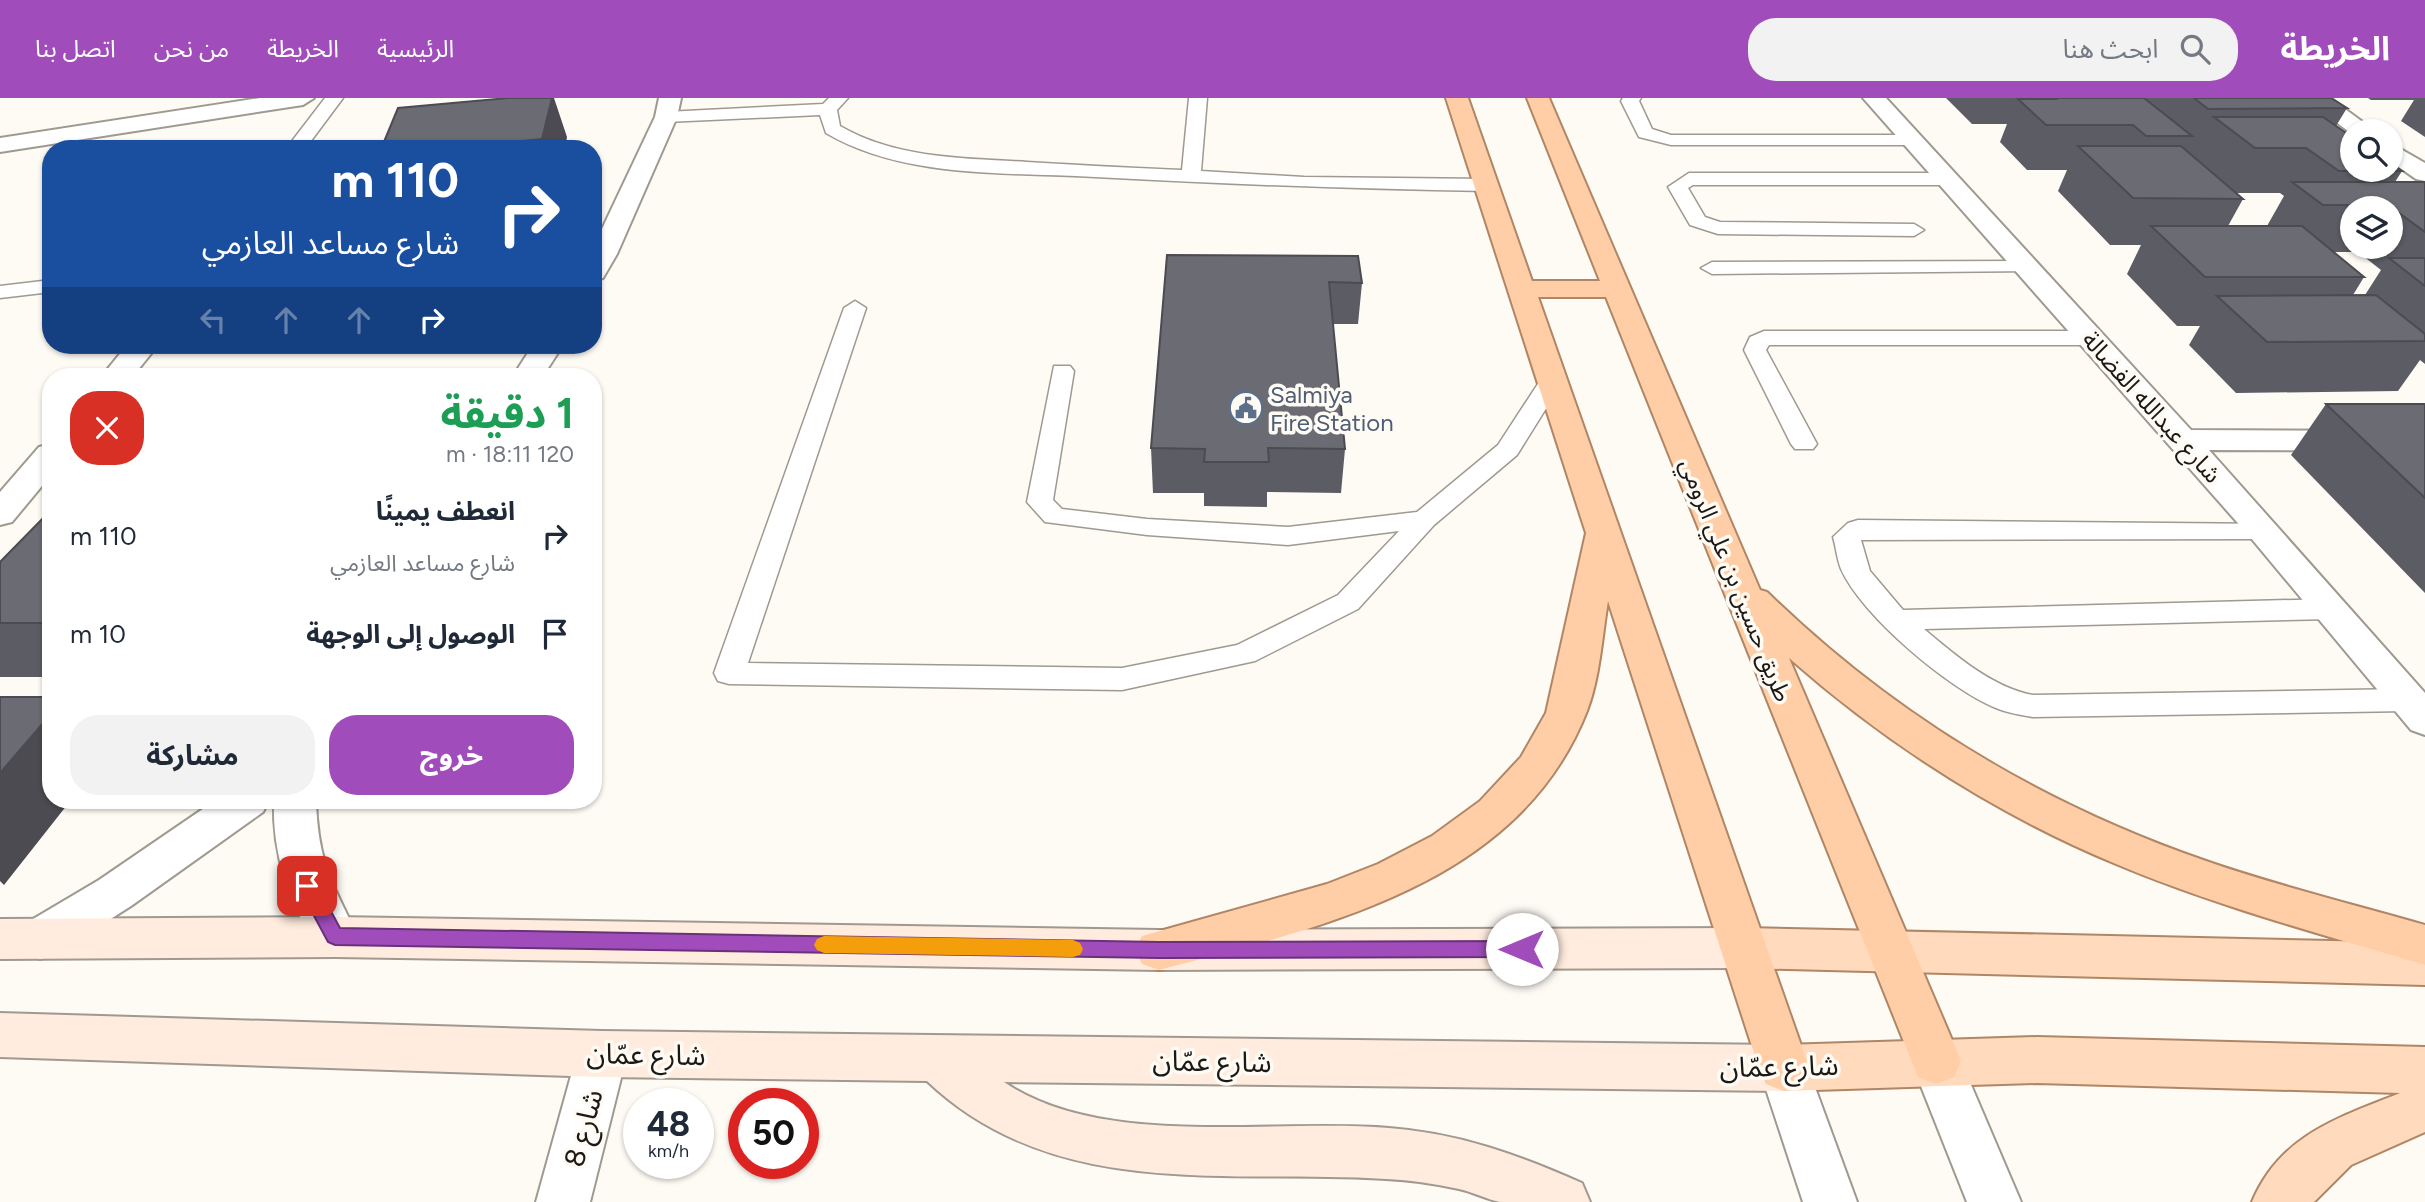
<!DOCTYPE html>
<html lang="ar">
<meta charset="utf-8">
<style>
body{margin:0;font-family:Figtree,"Noto Sans Arabic",sans-serif;background:#f2f2f3;color:#1f2937;direction:rtl;height:100vh;display:flex;flex-direction:column;font-size:26px;white-space:nowrap}
*{box-sizing:border-box;margin:0}
p{font-size:23px;color:#747a83}
.icon{flex:none;width:38px;height:38px;fill:none;stroke:currentColor;stroke-width:2;stroke-linecap:round;stroke-linejoin:round}
.map{position:relative;flex:1;overflow:hidden;direction:ltr}
.details{position:absolute;left:42px;top:270px;width:560px;height:441px;display:flex;flex-direction:column;background:#fff;border-radius:28px;box-shadow:0 2px 5px #0004;direction:rtl}
.details>*{flex:none}
.banner{position:absolute;left:42px;top:42px;width:560px;height:214px;border-radius:28px;box-shadow:0 2px 5px #0004;direction:rtl;background:#1a4fa0;color:#fff;overflow:hidden}
.controls{position:absolute;left:2340px;top:21px;display:grid;gap:14px}
.controls a{display:grid;place-items:center;width:63px;height:63px;border-radius:50%;background:#fff;box-shadow:0 2px 5px #0004;font-size:35px}
.speed{position:absolute;left:623px;top:990px;display:flex;gap:14px;font-size:35px;font-weight:700;text-align:center}
.speed>*{display:grid;place-content:center;width:91px;height:91px;border-radius:50%;background:#fff;box-shadow:0 2px 5px #0004;line-height:1}
.speed small{font-size:18px;font-weight:400}
.speed .limit{border:10px solid #d22;background:#fff;color:#111}
.pin{position:absolute;display:grid;place-items:center;width:60px;height:60px;color:#fff;margin:-30px;border-radius:14px;box-shadow:0 4px 10px #0006}
.me{position:absolute;width:77px;margin:-38px;rotate:270deg;stroke-linejoin:round;filter:drop-shadow(0 0 5px #0008)}
.turn{display:flex;align-items:center;gap:24px;height:147px;padding:0 28px;font-size:32px}
.turn .icon{width:91px;height:91px;stroke-width:2.5}
.turn b{display:block;font-size:49px;line-height:60px}
.lanes{display:flex;align-items:center;height:66px;padding:0 28px;background:#0003;justify-content:center;gap:35px;direction:ltr}
.lanes .off{opacity:.35}
.round{display:grid;place-items:center;flex:none;width:74px;height:74px;border-radius:28px;background:#f2f2f3}
.overview{display:flex;align-items:center;justify-content:space-between;height:119px;padding:0 28px}
h1{font-size:42px;font-weight:700;line-height:52px;color:#1e9e55}
.primary-button{display:flex;gap:14px;margin-top:auto;padding:14px 28px}
.primary-button a{flex:1;height:80px;border-radius:28px;background:#a04cba;color:#fff;font-size:28px;font-weight:700;line-height:80px;text-align:center}
.primary-button a+a{background:#f2f2f3;color:#1f2937}
ul{padding:0;list-style:none}
li{display:flex;align-items:center;gap:21px;height:98px;padding:0 28px}
li div{flex:1}
li b{display:block;font-size:26px}
li em{font-style:normal}
header{display:flex;align-items:center;gap:42px;box-sizing:border-box;height:98px;padding:0 35px;background:#a04cba;color:#fff}
header strong{font-size:33px}
nav{display:flex;gap:38px;margin-inline-start:auto;font-size:24px}
.search{width:490px;height:63px;background:#f2f2f3;display:flex;align-items:center;gap:18px;box-sizing:border-box;padding:0 24px;border-radius:28px;color:#747a83;font-size:26px}
.map>svg:first-child{display:block}
</style>
<header>
<strong>الخريطة</strong>
<div class="search"><svg class="icon" aria-label="search" viewBox="0 0 24 24"><circle cx="10" cy="10" r="6"/><path d="M15 15l6 6"/></svg>ابحث هنا</div>
<nav><a>الرئيسية</a><a>الخريطة</a><a>من نحن</a><a>اتصل بنا</a></nav>
</header>
<div class="map">
<svg width="2425" height="1104" viewBox="0 0 2425 1104">
<rect width="100%" height="100%" fill="#fefaf4"/>
<g fill="none" stroke-linecap="round" stroke-linejoin="round">
<defs>
<g id="service">
<path d="M325 0H343L305 51H286Z"/>
<path d="M829 0H848L837 12 840 28C897 61 964 60 1027 64 1079 67 1131 70 1182 72L1189 0H1207L1201 73 1304 79 1488 81 1498 87 1488 93C1357 91 1226 86 1095 79 1007 74 904 81 826 35L820 17 666 24 657 19 666 14 823 6Z"/>
<path d="M1623 0H1641L1639 3 1652 31 1671 37H1911L1920 42 1911 47H1671L1639 39 1621 3Z"/>
<path d="M1689 75H1945L1955 81 1945 87H1693L1688 90 1705 119 1720 124 1914 126 1924 132 1914 138 1718 136 1690 127 1668 89Z"/>
<path d="M2027 163 2034 165 2038 169 2034 173 1712 176 1701 170 1712 164Z"/>
<path d="M51 182V194L0 200V188Z"/>
<path d="M855 203 866 210 748 565 1122 570 1237 547 1338 497 1399 433 1288 447 1147 437 1045 424 1027 404 1054 268H1070L1074 273 1053 402 1062 411 1147 421 1288 429 1417 414 1498 347 1545 275H1561L1565 280 1517 357 1434 427 1358 511 1255 563 1122 592 729 586 718 583 714 575 844 210Z"/>
<path d="M1764 233H2090L2101 240 2090 247H1769L1766 252 1817 346 1813 351H1795L1791 346 1744 252 1750 239Z"/>
<path d="M1858 422 2273 426 2277 432 2273 438 2263 441 1861 442 1870 473 1903 512 2331 501 2341 504 2345 511 2341 518 2331 521 1924 531C1955 557 1993 590 2033 597L2407 591 2418 594 2422 602 2418 610 2407 613 2033 619C2021 617 2008 615 1996 610 1949 591 1861 517 1841 471 1837 461 1836 449 1833 439L1848 425Z"/>
</g>
<g id="minor">
<path d="M260 0H314L303 7 0 54V40Z"/>
<path d="M1863 0H1886L2191 332 2425 333V353L2209 352 2425 595V637L2411 632 2251 440Z"/>
<path d="M2304 0H2330L2375 33H2352V36Z"/>
<path d="M2390 45 2425 65V83L2416 81 2390 63Z"/>
<path d="M127 247H158L133 278H102Z"/>
<path d="M51 346V377L12 424 0 427V394L39 349Z"/>
<path d="M602 933 620 940 627 956 590 1104H536L577 956 584 940Z"/>
<path d="M1936 940 1954 947 2021 1104H1967L1911 963 1918 947Z"/>
<path d="M1784 947 1802 954 1857 1104H1803L1759 970 1766 954Z"/>
</g>
<g id="tertiary">
<path d="M659 0H681L677 19 617 156 603 180 593 182V150L655 19Z"/>
<path d="M533 247H563L543 278H513Z"/>
<path d="M216 702H269L263 714 131 808 57 855 40 861 23 855 16 841 23 827 99 782Z"/>
<path d="M274 702H316C318 766 332 784 358 839L352 853 335 859 318 853C290 804 272 759 274 702Z"/>
</g>
<g id="secondary">
<path d="M335 819 1159 832 1745 830 1762 836 1769 850 1762 864 1745 870 1159 872 335 859 0 861V821Z"/>
<path d="M0 915 602 933 1784 947 1802 954 1809 970 1802 986 1784 993 1004 984C1103 1052 1274 1020 1389 1030 1458 1035 1519 1057 1582 1085L1590 1104C1562 1104 1528 1104 1500 1104 1486 1101 1473 1094 1459 1091 1436 1086 1410 1082 1386 1081 1225 1071 1055 1104 927 983L602 979 0 959Z"/>
</g>
<g id="primary">
<path d="M1745 830 2425 845V887L1745 870 1728 864 1721 850 1728 836Z"/>
<path d="M2037 939 2425 949V1034L2351 1067 2314 1104H2252C2280 1037 2338 1020 2400 995L2037 985 1784 993 1766 986 1759 970 1766 954 1784 947Z"/>
</g>
<path id="trunk" d="M1446 0H1468L1532 183H1600L1527 0H1549L1760 492 1767 494C1892 616 2041 706 2206 763 2278 788 2352 806 2425 827V867C2321 836 2216 808 2116 766 1996 716 1887 646 1789 560L1961 963 1954 979 1936 986 1918 979 1606 199H1538L1809 970 1802 986 1784 993 1766 986 1759 970 1608 503C1602 539 1600 579 1587 613 1518 788 1321 829 1159 872L1142 866 1135 852 1142 838 1327 786 1378 766 1432 738 1480 703 1521 659 1546 615 1586 435Z"/>
</defs>
<use href="#service" stroke="#9f9990" stroke-width="3"/>
<use href="#minor" stroke="#9f9990" stroke-width="4"/>
<use href="#tertiary" stroke="#9f9990" stroke-width="4"/>
<use href="#secondary" stroke="#9f9990" stroke-width="4"/>
<use href="#primary" stroke="#af8666" stroke-width="4"/>
<use href="#trunk" stroke="#af8666" stroke-width="4"/>
<use href="#service" fill="#fff" fill-rule="evenodd"/>
<use href="#minor" fill="#fff" fill-rule="evenodd"/>
<use href="#tertiary" fill="#fff" fill-rule="evenodd"/>
<use href="#secondary" fill="#ffecde" fill-rule="evenodd"/>
<use href="#primary" fill="#ffdabd" fill-rule="evenodd"/>
<use href="#trunk" fill="#ffcea7" fill-rule="evenodd"/>
</g>
<g fill="#5c5c64" fill-rule="evenodd">
<path d="M1946 0H2331L2347 10 2336 28 2402 73 2395 84H2425V266L2420 262 2398 293 2236 295 2189 247 2200 228H2177L2127 176 2141 147H2110L2058 93 2067 72H2027L2000 44 2007 26H1972ZM2236 95H2280L2284 98 2267 128H2228L2243 101ZM2352 110H2390V149H2352ZM2334 154H2358L2381 172 2365 197H2353L2364 179Z"/>
<path d="M2368 0H2425V39L2401 23 2414 2H2371Z"/>
<path d="M1167 157 1362 185 1358 226H1333L1345 351 1341 395 1267 394V409L1204 408V395H1153L1151 350Z"/>
<path d="M2326 306H2425V495L2291 357Z"/>
<path d="M51 412V579H0V464Z"/>
</g>
<g fill="#4b4b51">
<path d="M552 0H554L567 39 565 51H448Z"/>
<path d="M299 247H382L304 256Z"/>
<path d="M51 616V702H71L4 787 0 783V675Z"/>
</g>
<g fill="#6b6b74" stroke="#4b4b51" stroke-width="2">
<path d="M508 0H552L542 41 448 51H381L398 10Z"/>
<path d="M2055 0H2144L2192 38H2146L2133 27H2046L2018 1H2056Z"/>
<path d="M2194 0H2331L2347 10 2208 11Z"/>
<path d="M2214 19H2323L2352 39V72H2390V65L2402 73H2339L2306 50H2255Z"/>
<path d="M2078 48H2181L2243 101 2133 100Z"/>
<path d="M2292 84H2425V134L2388 107H2323Z"/>
<path d="M2151 128H2302L2364 179H2205Z"/>
<path d="M1167 157 1358 158 1362 185 1329 184 1345 351 1268 350 1269 364H1204L1205 351 1151 350Z"/>
<path d="M2389 160H2425V188Z"/>
<path d="M2376 197 2425 236V243L2267 244 2217 198Z"/>
<path d="M2326 306H2425V400Z"/>
<path d="M51 412V525H0V464Z"/>
<path d="M0 599H51V616L0 675Z"/>
</g>
<path fill="#a04cba" stroke="#683179" stroke-width="2" d="M307 780 314 782 340 830 1159 844 1522 843 1529 845 1531 851 1529 857 1522 859 1159 860 335 847 328 844 298 788 300 782Z"/>
<path fill="#f59e0b" d="M824 838 1073 842 1080 845 1083 851 1080 857 1073 859 824 855 817 852 814 847 817 841Z"/>
<defs>
<symbol id="civic-ring" viewBox="-11 -11 22 22"><circle r="9.5" fill="#fefaf4" stroke="#5c6f8a" stroke-width="1.5"/><path d="M-.6-6.5H3V-4.5H.6V-3L4-1V1h2V6H-6V1h2V-1L-.6-3ZM-1.2 2.5V6h2.4V2.5Z" fill="#5c6f8a"/></symbol>
</defs>
<g fill-rule="evenodd">
<use href="#civic-ring" x="1227" y="291" width="38" height="38"/>
</g>
<g text-anchor="middle" dominant-baseline="central" stroke-width="7" stroke-linejoin="round" paint-order="stroke">
<g font-size="24" fill="#4e5e75" stroke="#fefaf4" text-anchor="start">
<text x="1270" y="296">Salmiya<tspan x="1270" dy="28">Fire Station</tspan></text>
</g>
<g font-size="24" fill="#1b1815" stroke="#fefaf4">
<text transform="translate(2152 309) rotate(48)">شارع عبدالله الفضالة</text>
<text transform="translate(1736 482) rotate(68)">طريق حسين بن علي الرومي</text>
</g>
<g font-size="28" fill="#1b1815" stroke="#fefaf4">
<text transform="translate(646 956) rotate(1)">شارع عمّان</text>
<text transform="translate(1212 963) rotate(1)">شارع عمّان</text>
<text transform="translate(1779 968) rotate(-1)">شارع عمّان</text>
<text transform="translate(583 1030) rotate(-75)">شارع 8</text>
</g>
</g>
</svg>
<div class="controls">
<a><svg class="icon" aria-label="search" viewBox="0 0 24 24"><circle cx="10" cy="10" r="6"/><path d="M15 15l6 6"/></svg></a>
<a><svg class="icon" aria-label="layers" viewBox="0 0 24 24"><path d="M12 4l9 5-9 5-9-5zM3 14l9 5 9-5"/></svg></a>
</div>
<div class="speed"><div>48<small>km/h</small></div><div class="limit">50</div></div>
<div class="pin" style="left:307px;top:788px;background:#d93025"><svg class="icon" aria-label="arrive" viewBox="0 0 24 24"><path d="M6 21V4h12l-3 4 3 4H6"/></svg></div>
<svg class="me" style="left:1522px;top:851px" viewBox="-20 -20 40 40"><circle r="19" fill="#fff"/><path d="M0-13L10 11 0 6-10 11z" fill="#a04cba"/></svg>
<div class="banner">
<div class="turn"><svg class="icon" aria-label="right" viewBox="0 0 24 24"><path d="M7 20v-9h11M14 6l5 5-5 5"/></svg><div><b>110 m</b>شارع مساعد العازمي</div></div>
<div class="lanes"><svg class="icon off" aria-label="left" viewBox="0 0 24 24"><path d="M17 20v-9H6M10 6l-5 5 5 5"/></svg><svg class="icon off" aria-label="ahead" viewBox="0 0 24 24"><path d="M12 20V5M6 11l6-6 6 6"/></svg><svg class="icon off" aria-label="ahead" viewBox="0 0 24 24"><path d="M12 20V5M6 11l6-6 6 6"/></svg><svg class="icon" aria-label="right" viewBox="0 0 24 24"><path d="M7 20v-9h11M14 6l5 5-5 5"/></svg></div>
</div>
<section class="details">
<div class="overview"><div><h1>1 دقيقة</h1><p>120 m · 18:11</p></div><a class="round" style="background:#d93025;color:#fff"><svg class="icon" aria-label="close" viewBox="0 0 24 24"><path d="M6 6l12 12M18 6L6 18"/></svg></a></div>
<ul>
<li><svg class="icon" aria-label="right" viewBox="0 0 24 24"><path d="M7 20v-9h11M14 6l5 5-5 5"/></svg><div><b>انعطف يمينًا</b><p>شارع مساعد العازمي</p></div><em>110 m</em></li>
<li><svg class="icon" aria-label="arrive" viewBox="0 0 24 24"><path d="M6 21V4h12l-3 4 3 4H6"/></svg><div><b>الوصول إلى الوجهة</b></div><em>10 m</em></li>
</ul>
<div class="primary-button"><a>خروج</a><a>مشاركة</a></div>
</section>
</div>
